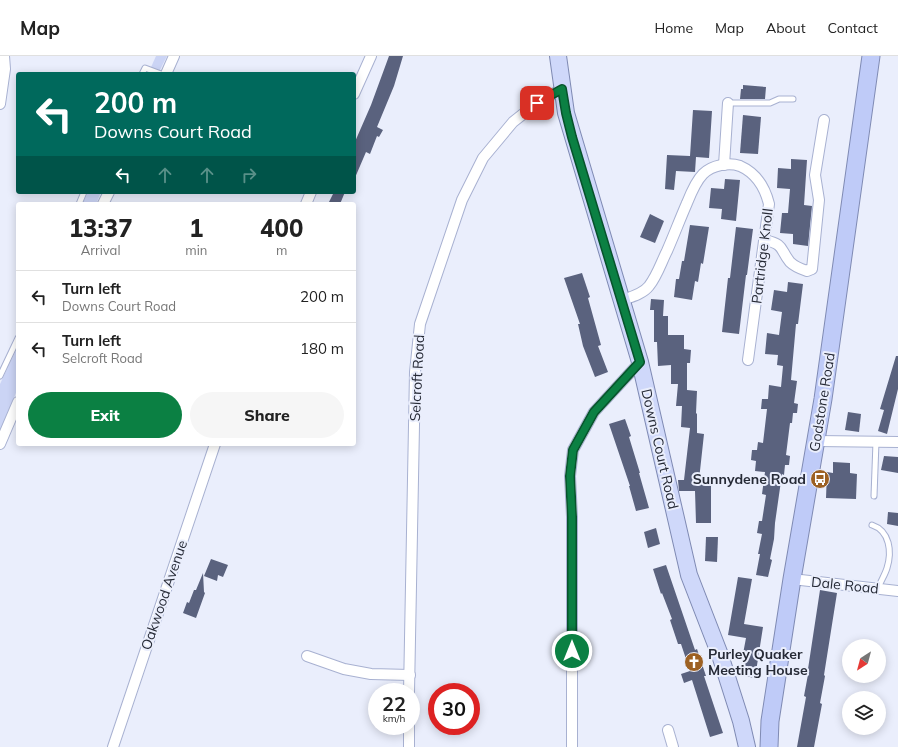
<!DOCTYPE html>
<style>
body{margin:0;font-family:Mulish,sans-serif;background:#f6f6f6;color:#222;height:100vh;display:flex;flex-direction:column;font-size:15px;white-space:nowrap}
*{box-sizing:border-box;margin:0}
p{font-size:13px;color:#767676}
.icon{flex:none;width:22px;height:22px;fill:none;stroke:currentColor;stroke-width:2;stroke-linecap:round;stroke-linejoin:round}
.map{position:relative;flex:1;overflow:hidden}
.sheet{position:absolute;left:16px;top:146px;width:340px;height:244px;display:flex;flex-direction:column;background:#fff;border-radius:4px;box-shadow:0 2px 10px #0003}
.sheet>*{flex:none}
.hud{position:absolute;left:16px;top:16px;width:340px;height:122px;border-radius:4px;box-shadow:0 2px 10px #0003;background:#00695c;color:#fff;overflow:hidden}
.needle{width:26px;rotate:216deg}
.fabs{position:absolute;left:842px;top:583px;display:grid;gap:8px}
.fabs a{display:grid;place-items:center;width:44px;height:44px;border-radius:50%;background:#fff;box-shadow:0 2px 10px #0003;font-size:20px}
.speed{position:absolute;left:368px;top:627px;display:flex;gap:8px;font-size:20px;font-weight:700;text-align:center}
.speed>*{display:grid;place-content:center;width:52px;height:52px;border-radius:50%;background:#fff;box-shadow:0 2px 10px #0003;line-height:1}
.speed small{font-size:10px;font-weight:400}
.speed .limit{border:6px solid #d22;background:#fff;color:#111}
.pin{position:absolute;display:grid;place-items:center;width:34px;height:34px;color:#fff;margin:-17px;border-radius:8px;box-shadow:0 2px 6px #0006}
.me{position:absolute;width:44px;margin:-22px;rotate:0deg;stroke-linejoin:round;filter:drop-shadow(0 0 3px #0008)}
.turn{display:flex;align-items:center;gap:14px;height:84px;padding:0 12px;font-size:18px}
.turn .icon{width:52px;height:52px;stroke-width:2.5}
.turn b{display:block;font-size:28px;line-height:34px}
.lanes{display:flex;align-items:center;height:38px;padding:0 12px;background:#0003;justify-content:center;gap:20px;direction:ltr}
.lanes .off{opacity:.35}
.eta{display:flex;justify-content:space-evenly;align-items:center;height:68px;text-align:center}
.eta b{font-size:24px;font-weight:800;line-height:28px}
.cta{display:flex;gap:8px;margin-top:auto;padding:8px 12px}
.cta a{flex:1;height:46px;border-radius:24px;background:#0b8043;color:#fff;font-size:16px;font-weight:800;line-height:46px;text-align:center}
.cta a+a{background:#f6f6f6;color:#222}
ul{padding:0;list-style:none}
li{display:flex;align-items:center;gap:12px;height:52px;padding:0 12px;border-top:1px solid #e0e0e0}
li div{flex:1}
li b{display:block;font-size:15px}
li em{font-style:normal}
header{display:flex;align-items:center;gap:24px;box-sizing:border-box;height:56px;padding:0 20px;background:#fff;border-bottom:1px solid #e0e0e0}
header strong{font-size:19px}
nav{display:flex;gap:22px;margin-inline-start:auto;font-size:14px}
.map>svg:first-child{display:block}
</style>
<header>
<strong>Map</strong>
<nav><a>Home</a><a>Map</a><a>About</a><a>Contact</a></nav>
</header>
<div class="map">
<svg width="898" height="691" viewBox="0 0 898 691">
<rect width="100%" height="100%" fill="#eaeefc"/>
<g fill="#cbd4f5">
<path d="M156 0H167L158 18H148Z"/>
<path d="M88 136H101L96 148H82Z"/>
<path d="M18 290V332L0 376V328Z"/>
</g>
<g fill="#5a627e">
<path d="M389 0H403L394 30 377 71 383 74 379 81 377 80 370 98 366 96 354 124V88L371 49Z"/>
<path d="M743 29 766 31 765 43H740L741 33H743Z"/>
<path d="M693 54 712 55 709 102 696 101 695 116 676 115 674 134 665 133 667 99 690 100Z"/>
<path d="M743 59 761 61 758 98 740 97Z"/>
<path d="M791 103 807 104 804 149 812 150 808 190 793 188V178L780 177 782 157H788L790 133 777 132 778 112 791 113Z"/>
<path d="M725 123 740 124 736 165 721 163 722 153 709 152 711 132 724 133Z"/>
<path d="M334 136H345L340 148H328Z"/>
<path d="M650 158 664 165 655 187 640 181Z"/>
<path d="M690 169 709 171 703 208 701 207 698 226 695 225 692 244 674 241 676 223H679L682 205H684Z"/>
<path d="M736 171 753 173 747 219H746L739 278 722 276 728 222H730Z"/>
<path d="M582 217 590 241 588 242 601 289 598 290 608 316 595 321 583 290 578 268H580L564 222Z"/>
<path d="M788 226 803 228 798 268H796L791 324 797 325 794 347 798 348 797 357H793L792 367H790L786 399 790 400 789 409H785L784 419 782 418 775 467 774 483 770 503 772 504 768 521 756 519 760 498H758L762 478 757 477 759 465H762L766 439 762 438 765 416 755 415 756 405 751 404 752 394H757L758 386 763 387 767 353H761L762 343H768L769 329 781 331 783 310 777 309 778 299 765 298 767 277 779 279 782 256 771 254 774 234 787 236Z"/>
<path d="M651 243 664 244 663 260H668V279H684V293L691 294 690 307H687V334L697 335 696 357 697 358V377L704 378 699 424H711V467H696L695 435H679L678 424H684L690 372 681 371 682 350H676L678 328H671V309L658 310 657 286H654V254H650Z"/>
<path d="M896 300H898V333L887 378 878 375 884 354 880 353Z"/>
<path d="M848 356 861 358 859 376 845 374Z"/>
<path d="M625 363 631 380 629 381 640 417H639L649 452 636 455 629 430H630L609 368Z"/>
<path d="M884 400 898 401V417L881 414Z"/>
<path d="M833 406 850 407V417L857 418 856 443 826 442 827 416 833 417Z"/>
<path d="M888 456 898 457V470L887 468Z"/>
<path d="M656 472 660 488 648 492 644 476Z"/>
<path d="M706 481H718L717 506 705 505Z"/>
<path d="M211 503 228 509 223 521 218 519 217 525 204 520Z"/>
<path d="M666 509 695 594 697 593 706 620H704L723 677 710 681 692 624 684 627 681 618 690 615 681 588H678L670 564 672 563 662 537 661 538 653 513Z"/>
<path d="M203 517 204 536 205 537 196 562 183 557 187 546 189 547 194 534H196Z"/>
<path d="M738 521 752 523 744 568 763 571 755 622 739 619 746 582 728 579Z"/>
<path d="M820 534 837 537 824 619 825 620 820 647 822 648 814 691H797L806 641 804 640 809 613H808Z"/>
</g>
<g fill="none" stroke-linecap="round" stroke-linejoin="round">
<defs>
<g id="service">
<path d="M142 18 145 12 161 18"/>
<path d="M728 47H770L779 43H793"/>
<path d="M79 148 84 136"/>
<path d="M0 320 18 282"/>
<path d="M874 440 876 386"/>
<path d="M872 469C890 475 892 496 887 512 885 519 880 526 878 533"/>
</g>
<g id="minor">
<path d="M166 18 174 0"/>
<path d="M354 38 371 0"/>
<path d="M0 48 5 13 4 0"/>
<path d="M724 109 728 47"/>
<path d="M103 148 109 136"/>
<path d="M306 148 311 136"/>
<path d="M765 184C785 189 779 192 790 206 794 210 801 213 807 215L812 213 819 144 815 119 824 64"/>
<path d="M622 244C631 241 643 238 649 230 657 220 661 207 667 195 674 179 680 163 687 147 691 137 696 125 703 118 712 109 729 106 740 110 756 117 765 132 769 148L748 304"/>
<path d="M817 385 898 386"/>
<path d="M0 388 18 346"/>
<path d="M792 523 898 535"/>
<path d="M307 600 344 613 371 618 410 619"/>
<path d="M409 636 415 316 420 268 462 144 483 102 513 66 537 47 562 33"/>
<path d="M668 674 673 691"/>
<path d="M113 691 215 388"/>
<path d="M409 691V670"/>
<path d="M572 691V461L570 420 573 394 594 356 640 306"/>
</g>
<path id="primary" d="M558 0 566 57 640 306 689 519 720 599 741 665 747 691"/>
<path id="trunk" d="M769 691 770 665 792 523 823 343 871 0"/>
</defs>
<use href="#service" stroke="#a8b1d1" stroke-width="7"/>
<use href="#minor" stroke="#a8b1d1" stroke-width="12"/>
<use href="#primary" stroke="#7f8ab3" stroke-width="18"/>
<use href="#trunk" stroke="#7f8ab3" stroke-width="19"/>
<use href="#service" stroke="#fff" stroke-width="5"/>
<use href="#minor" stroke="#fff" stroke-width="10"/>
<use href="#primary" stroke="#cfd8fa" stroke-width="16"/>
<use href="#trunk" stroke="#bfcbf8" stroke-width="17"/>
</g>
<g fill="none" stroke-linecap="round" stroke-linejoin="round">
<defs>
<path id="route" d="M537 47 562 33 566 57 572 81 640 306 594 356 573 394 570 420 572 461V595"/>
</defs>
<use href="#route" stroke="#07532c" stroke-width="10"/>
<use href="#route" stroke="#0b8043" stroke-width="7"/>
</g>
<defs>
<symbol id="bus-disc" viewBox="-11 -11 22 22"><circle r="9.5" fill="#9d6123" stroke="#eaeefc"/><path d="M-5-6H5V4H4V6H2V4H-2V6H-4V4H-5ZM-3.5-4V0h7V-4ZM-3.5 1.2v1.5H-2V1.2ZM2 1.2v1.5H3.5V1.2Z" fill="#fff"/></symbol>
<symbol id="church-disc" viewBox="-11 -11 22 22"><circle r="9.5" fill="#9d6123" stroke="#eaeefc"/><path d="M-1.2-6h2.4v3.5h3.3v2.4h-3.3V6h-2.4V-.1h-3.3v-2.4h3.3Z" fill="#fff"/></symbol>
</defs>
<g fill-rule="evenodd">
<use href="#bus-disc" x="809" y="412" width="22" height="22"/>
<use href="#church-disc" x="683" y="595" width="22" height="22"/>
</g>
<g text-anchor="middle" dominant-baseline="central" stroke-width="4" stroke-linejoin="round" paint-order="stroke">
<g font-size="14" fill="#262a36" stroke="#eaeefc">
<text transform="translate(762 200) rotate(-83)">Partridge Knoll</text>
<text transform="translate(417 322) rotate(-87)">Selcroft Road</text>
<text transform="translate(822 346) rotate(-81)">Godstone Road</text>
<text transform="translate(660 393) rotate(77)">Downs Court Road</text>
<text transform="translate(845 529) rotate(6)">Dale Road</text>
<text transform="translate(164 539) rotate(-71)">Oakwood Avenue</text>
</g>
<g font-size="14" font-weight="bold" fill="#262a36" stroke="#eaeefc" text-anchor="end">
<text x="806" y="423">Sunnydene Road</text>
<text x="708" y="598" text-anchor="start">Purley Quaker<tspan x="708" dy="16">Meeting House</tspan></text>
</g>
</g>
</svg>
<div class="fabs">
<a><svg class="needle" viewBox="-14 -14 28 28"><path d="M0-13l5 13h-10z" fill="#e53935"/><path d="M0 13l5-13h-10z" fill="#767676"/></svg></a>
<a><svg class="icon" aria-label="layers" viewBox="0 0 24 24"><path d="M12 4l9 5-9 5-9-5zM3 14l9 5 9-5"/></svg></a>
</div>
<div class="speed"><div>22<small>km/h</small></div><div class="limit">30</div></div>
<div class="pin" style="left:537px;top:47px;background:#d93025"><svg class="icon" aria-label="arrive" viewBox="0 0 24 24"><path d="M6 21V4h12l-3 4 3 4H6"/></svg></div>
<svg class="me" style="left:572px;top:595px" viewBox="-20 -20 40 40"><circle r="17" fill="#0b8043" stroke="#fff" stroke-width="3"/><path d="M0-11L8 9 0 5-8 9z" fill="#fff"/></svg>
<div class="hud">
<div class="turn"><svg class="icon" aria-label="left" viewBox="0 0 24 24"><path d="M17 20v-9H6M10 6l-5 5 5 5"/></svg><div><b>200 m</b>Downs Court Road</div></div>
<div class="lanes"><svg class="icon" aria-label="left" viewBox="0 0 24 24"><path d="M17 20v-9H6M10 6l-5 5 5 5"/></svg><svg class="icon off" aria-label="ahead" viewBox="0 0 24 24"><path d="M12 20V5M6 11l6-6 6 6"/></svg><svg class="icon off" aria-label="ahead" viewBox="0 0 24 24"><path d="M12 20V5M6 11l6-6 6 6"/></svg><svg class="icon off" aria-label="right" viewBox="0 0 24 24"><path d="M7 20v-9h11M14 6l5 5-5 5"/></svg></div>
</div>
<section class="sheet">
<div class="eta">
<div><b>13:37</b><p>Arrival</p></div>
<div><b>1</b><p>min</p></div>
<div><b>400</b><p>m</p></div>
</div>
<ul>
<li><svg class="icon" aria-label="left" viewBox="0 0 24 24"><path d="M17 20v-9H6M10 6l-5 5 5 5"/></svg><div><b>Turn left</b><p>Downs Court Road</p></div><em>200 m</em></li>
<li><svg class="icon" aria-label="left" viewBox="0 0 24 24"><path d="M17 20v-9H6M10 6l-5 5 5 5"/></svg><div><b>Turn left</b><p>Selcroft Road</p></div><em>180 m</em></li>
</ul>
<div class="cta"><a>Exit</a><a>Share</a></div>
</section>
</div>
